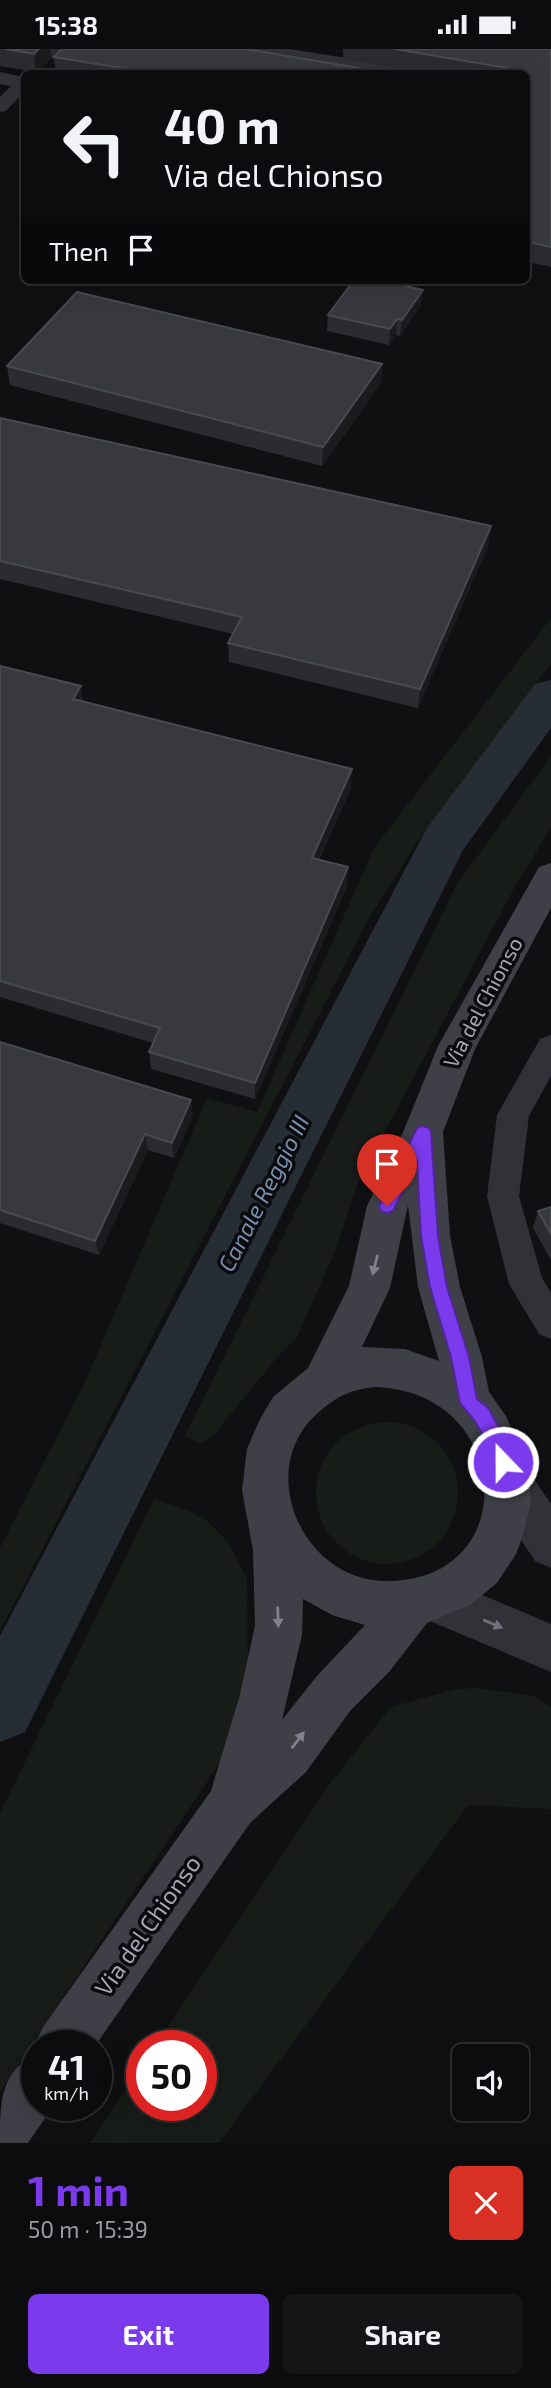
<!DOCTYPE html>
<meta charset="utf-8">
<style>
body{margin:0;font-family:"Exo 2",sans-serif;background:#151517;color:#f1f3f6;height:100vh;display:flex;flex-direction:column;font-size:26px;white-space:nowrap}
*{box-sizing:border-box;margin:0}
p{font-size:23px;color:#9a9b9e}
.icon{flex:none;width:38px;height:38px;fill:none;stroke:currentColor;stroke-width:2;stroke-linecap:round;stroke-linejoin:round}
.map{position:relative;height:2094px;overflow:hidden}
.side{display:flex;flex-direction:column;background:#0c0c0e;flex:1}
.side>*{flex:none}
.top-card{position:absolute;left:21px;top:21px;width:509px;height:214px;border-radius:10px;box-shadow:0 7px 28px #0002,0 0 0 2px #2c2c2e;background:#0c0c0e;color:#f1f3f6;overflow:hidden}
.fabs{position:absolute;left:452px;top:1995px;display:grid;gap:14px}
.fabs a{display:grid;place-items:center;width:77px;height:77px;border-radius:10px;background:#0c0c0e;box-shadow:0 7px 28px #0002,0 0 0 2px #2c2c2e;font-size:35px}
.speed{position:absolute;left:21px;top:1981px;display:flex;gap:14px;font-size:35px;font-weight:700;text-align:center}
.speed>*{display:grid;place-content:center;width:91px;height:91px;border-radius:50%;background:#0c0c0e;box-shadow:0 7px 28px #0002,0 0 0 2px #2c2c2e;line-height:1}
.speed small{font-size:18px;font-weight:400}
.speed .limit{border:10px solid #d22;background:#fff;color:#111}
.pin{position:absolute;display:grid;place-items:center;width:60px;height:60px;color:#fff;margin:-72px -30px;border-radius:50% 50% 50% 0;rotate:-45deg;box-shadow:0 0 7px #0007}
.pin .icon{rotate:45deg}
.me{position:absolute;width:77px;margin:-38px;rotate:338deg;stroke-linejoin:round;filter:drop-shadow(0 0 5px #0008)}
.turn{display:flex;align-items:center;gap:24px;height:147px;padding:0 28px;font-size:32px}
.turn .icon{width:91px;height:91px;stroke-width:2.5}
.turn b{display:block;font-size:49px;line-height:60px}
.then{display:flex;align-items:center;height:66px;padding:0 28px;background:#0003;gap:14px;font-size:26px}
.round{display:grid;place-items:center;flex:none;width:74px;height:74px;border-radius:10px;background:#151517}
.headline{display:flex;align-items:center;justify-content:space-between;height:119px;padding:0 28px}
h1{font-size:42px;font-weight:700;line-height:52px;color:#7c3aed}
.primary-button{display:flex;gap:14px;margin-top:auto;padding:14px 28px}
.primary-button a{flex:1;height:80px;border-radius:10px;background:#7c3aed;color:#fff;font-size:28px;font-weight:700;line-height:80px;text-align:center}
.primary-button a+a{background:#151517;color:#f1f3f6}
.status{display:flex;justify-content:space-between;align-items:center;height:49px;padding:0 35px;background:#0c0c0e;direction:ltr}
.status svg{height:19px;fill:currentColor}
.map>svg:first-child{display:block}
</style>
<div class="status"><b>15:38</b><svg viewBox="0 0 49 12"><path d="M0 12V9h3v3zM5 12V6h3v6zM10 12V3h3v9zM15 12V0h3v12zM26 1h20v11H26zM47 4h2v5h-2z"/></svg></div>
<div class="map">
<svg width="551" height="2094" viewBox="0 0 551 2094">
<rect width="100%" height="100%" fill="#101012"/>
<g fill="#171c18">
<path d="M551 569V614L418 792 369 869 0 1582V1499L86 1331 207 1049 257 1063 374 799Z"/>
<path d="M551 707V779L518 832 357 1135 336 1200 296 1290 278 1307 213 1387 200 1394 185 1387 457 835Z"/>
<circle cx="387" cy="1444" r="71"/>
<path d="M154 1450 190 1462 208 1473 228 1493 247 1531 248 1642 219 1715 0 2043V1764Z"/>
<path d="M478 1639 533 1647 551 1657V1760L468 1756 219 2094H90L142 2016V2056H201V1997H155L332 1732 391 1658 456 1640Z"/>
</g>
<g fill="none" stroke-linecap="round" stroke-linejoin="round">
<path fill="#272d35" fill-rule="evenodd" d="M551 631V679L463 801 25 1683 0 1693V1587L427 779 535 635Z"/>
<g fill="#313137" fill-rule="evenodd">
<path d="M24 29V43L6 62 0 63V48L18 30Z"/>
<path d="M551 986V1027L529 1067 519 1147 542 1229 551 1244V1290L539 1285 509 1235 487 1147 497 1066 540 990Z"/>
</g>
<g fill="#313137" fill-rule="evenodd">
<path d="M240 0H289L404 18 411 20 414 24H368L250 6 243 4Z"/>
<path d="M0 23 24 28V40L0 35Z"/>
</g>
<g fill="#313137" fill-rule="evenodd">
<path d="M508 1409 524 1415 551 1455V1519L535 1512 492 1447 485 1431 492 1415Z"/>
<path d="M435 1526 551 1575V1623L418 1567 411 1550 418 1533Z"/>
</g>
<g fill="#3f4047" fill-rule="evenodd">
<path d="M551 814V859L475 1000 443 1083 450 1187 460 1238 482 1308 489 1343 506 1367 526 1414 531 1454 522 1489 516 1505 497 1534 470 1556 427 1574 389 1623 350 1662 306 1723 250 1774 95 1997H37V2003L34 1997 43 1978 211 1742 239 1649 255 1577 253 1501 242 1441 247 1400 259 1372 273 1348 308 1319 349 1237 367 1157 404 1081 438 997 539 818ZM408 1156 418 1238 439 1312 405 1300 362 1298 390 1239ZM376 1338C514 1343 524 1533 386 1532 302 1532 253 1419 319 1363 337 1347 352 1340 376 1338ZM303 1550 332 1566 365 1576 316 1628 282 1671 302 1586Z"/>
<path d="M37 2004V2056H54L28 2094H0C0 2052 0 2023 37 2004Z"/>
</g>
</g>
<g fill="#2c2c30">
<path d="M0 0H246L359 19V24H56L54 10 52 9 36 23 0 17Z"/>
<path d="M343 0H551V218L527 213V24H429L343 10Z"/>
<path d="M421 256 400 287 396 286 389 296 327 282 328 266Z"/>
<path d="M382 315 381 334 322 417 10 336 7 317Z"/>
<path d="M0 369 488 497 418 659 229 613 228 594 233 585 0 530Z"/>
<path d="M0 617 84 653 351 739 319 811 347 837 255 1050 151 1020 149 1003 153 994 0 948Z"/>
<path d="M0 993 193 1067 174 1109 148 1101 99 1206 0 1174Z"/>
<path d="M551 1158V1211L533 1179 538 1162Z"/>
</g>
<g fill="#1b1b1e">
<path d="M39 0H50L52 9 36 23 34 5Z"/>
<path d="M423 241 421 256 400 287 402 271Z"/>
<path d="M397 270 396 286 389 296 390 280Z"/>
<path d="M382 315 381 334 322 417 323 398Z"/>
<path d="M491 477 488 497 418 659 420 640Z"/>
<path d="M81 637 84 657 73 650Z"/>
<path d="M352 720 351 739 311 827 312 809Z"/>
<path d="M348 818 347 837 255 1050V1034Z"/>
<path d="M191 1051 193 1067 174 1109 172 1094Z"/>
<path d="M145 1085 148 1101 99 1206 95 1192Z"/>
</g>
<g fill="#38393e" stroke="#494a50" stroke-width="2">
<path d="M5 0H39L34 5Z"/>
<path d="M62 0H245L359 19 355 24H153L54 8Z"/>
<path d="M395 0H551V198L527 193V27L530 23Z"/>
<path d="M354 231H379L423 241 402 271 397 270 390 280 328 266Z"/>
<path d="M77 243 382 315 323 398 7 317Z"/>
<path d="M0 369 491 477 420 640 228 594 242 568 0 512Z"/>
<path d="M0 617 81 637 73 650 352 720 312 809 348 818 255 1034 149 1003 160 979 0 932Z"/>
<path d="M0 993 191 1051 172 1094 145 1085 95 1192 0 1161Z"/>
<path d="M551 1158V1185L538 1162Z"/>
</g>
<defs><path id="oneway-solid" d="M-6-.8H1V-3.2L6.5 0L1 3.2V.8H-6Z" transform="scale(1.75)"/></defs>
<g fill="#7f828d">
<use href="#oneway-solid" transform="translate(375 1216) rotate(104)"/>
<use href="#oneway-solid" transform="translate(278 1568) rotate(88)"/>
<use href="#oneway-solid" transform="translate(298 1691) rotate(-53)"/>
</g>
<use fill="#6f717b" href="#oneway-solid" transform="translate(493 1575) rotate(23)"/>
<path fill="#7c3aed" stroke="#51269a" stroke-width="2" d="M423 1077 429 1079 431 1083 438 1187 447 1238 469 1308 477 1350 488 1359 505 1389 513 1413 510 1420 503 1423 497 1420 490 1399 475 1372 460 1354 451 1308 430 1238 421 1187 417 1113 393 1162 387 1164 381 1162 379 1157 417 1079Z"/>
<g text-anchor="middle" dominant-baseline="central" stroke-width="7" stroke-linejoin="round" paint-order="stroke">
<g font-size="21" fill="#a1a5b3" stroke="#0b0b0d">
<text transform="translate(482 953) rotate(-62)">Via del Chionso</text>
</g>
<g font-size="23" font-style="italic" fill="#778eaf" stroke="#0b0b0d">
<text transform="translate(263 1144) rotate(-63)">Canale Reggio III</text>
</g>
<g font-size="24" fill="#a1a5b3" stroke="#0b0b0d">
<text transform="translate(147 1876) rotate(-55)">Via del Chionso</text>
</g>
</g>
</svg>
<div class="fabs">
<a><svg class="icon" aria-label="sound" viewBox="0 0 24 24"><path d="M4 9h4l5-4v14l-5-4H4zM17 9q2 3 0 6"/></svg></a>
</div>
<div class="speed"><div>41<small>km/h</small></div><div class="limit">50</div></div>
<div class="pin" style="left:387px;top:1157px;background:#d93025"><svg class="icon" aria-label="arrive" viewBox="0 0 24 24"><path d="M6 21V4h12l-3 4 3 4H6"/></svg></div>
<svg class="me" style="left:503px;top:1413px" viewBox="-20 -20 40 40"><circle r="17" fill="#7c3aed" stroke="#fff" stroke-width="3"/><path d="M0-11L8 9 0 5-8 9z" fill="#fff"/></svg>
<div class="top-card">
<div class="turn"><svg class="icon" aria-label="left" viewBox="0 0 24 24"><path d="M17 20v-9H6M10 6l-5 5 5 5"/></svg><div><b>40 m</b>Via del Chionso</div></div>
<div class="then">Then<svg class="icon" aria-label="arrive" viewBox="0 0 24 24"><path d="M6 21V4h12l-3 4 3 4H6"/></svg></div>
</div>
</div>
<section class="side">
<div class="headline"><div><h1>1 min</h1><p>50 m · 15:39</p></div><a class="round" style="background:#d93025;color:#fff"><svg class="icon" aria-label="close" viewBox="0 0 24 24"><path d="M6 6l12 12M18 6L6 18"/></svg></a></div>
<div class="primary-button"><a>Exit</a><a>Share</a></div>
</section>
